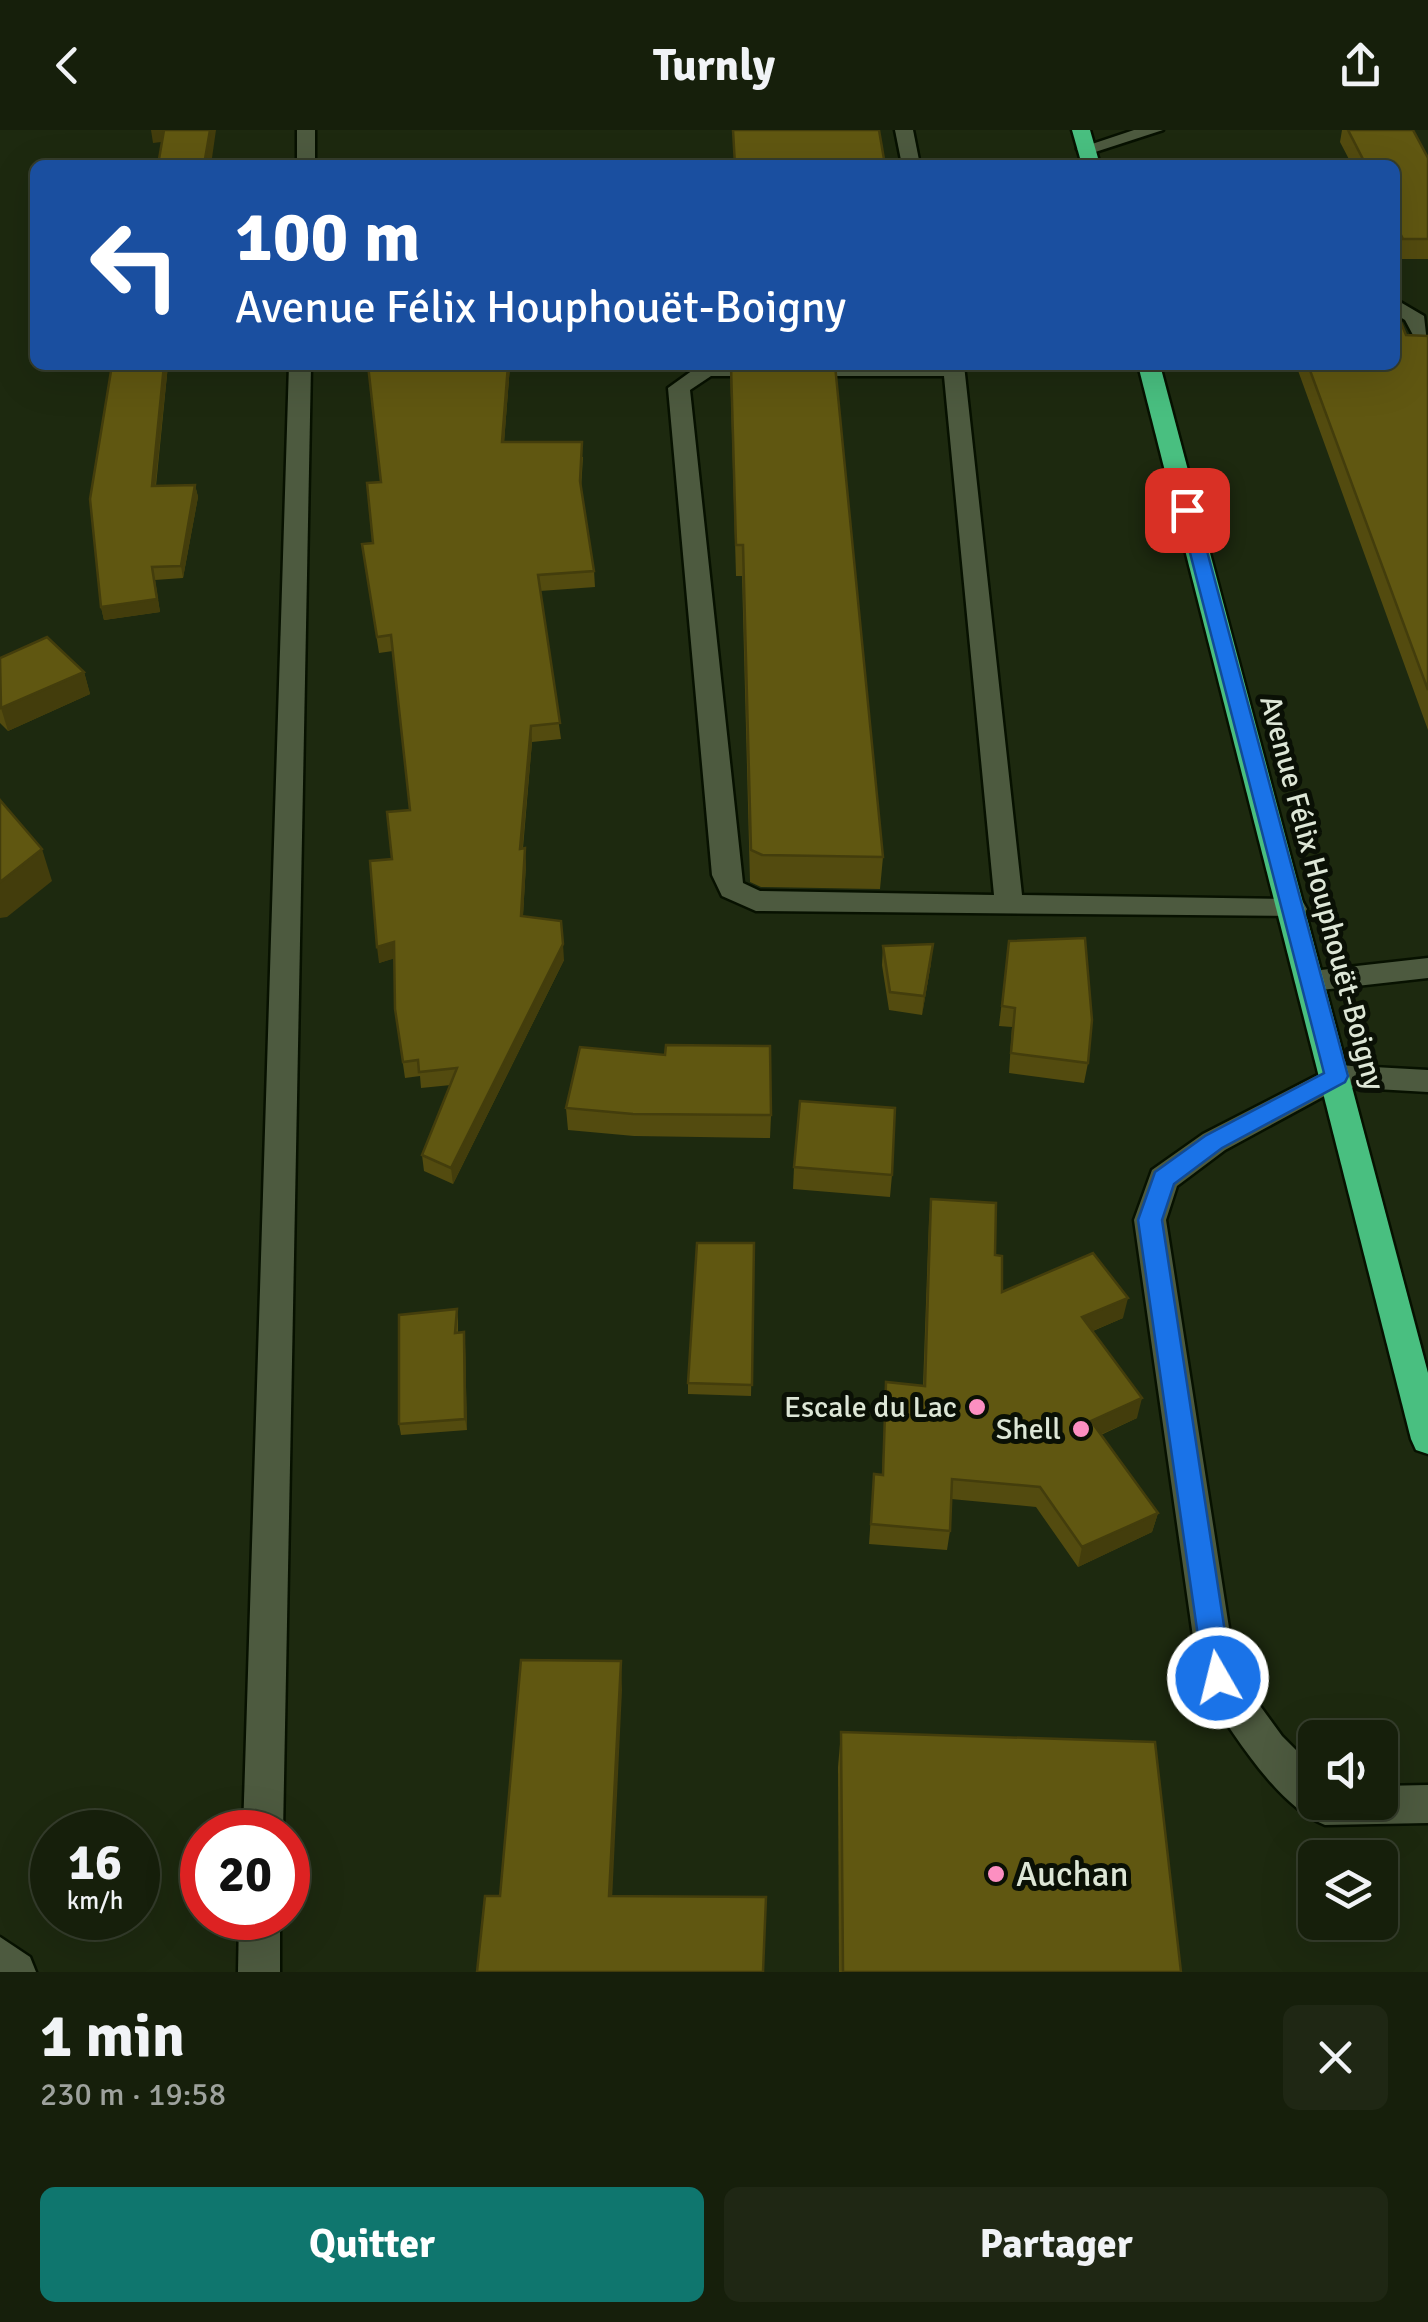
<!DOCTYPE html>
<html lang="fr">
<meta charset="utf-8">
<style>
body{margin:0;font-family:Signika,sans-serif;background:#1f2714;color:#f1f3f6;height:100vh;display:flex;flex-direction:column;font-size:38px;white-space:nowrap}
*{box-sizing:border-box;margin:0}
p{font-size:32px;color:#9ea29d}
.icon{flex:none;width:55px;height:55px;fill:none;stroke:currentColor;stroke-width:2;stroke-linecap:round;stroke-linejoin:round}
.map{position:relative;height:1842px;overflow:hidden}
.details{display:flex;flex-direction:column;background:#161f0b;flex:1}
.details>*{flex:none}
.banner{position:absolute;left:30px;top:30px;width:1370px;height:210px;border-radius:15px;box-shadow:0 10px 40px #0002,0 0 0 2px #353d2c;background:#1a4fa0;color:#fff;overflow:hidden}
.controls{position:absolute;left:1298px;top:1590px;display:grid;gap:20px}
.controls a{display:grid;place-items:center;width:100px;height:100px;border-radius:15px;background:#161f0b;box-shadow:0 10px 40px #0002,0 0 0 2px #353d2c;font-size:50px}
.speed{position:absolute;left:30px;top:1680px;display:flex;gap:20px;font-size:50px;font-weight:700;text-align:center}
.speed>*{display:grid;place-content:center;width:130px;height:130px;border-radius:50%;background:#161f0b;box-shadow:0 10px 40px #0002,0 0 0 2px #353d2c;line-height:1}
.speed small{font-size:25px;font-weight:400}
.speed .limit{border:15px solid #d22;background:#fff;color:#111}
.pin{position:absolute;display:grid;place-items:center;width:85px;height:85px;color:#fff;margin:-42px;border-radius:20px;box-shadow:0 5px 15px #0006}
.me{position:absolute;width:110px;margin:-55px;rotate:352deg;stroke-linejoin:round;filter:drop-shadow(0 0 8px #0008)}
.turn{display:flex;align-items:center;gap:35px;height:210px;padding:0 40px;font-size:45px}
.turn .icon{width:130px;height:130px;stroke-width:2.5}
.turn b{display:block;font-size:70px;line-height:85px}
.round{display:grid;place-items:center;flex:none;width:105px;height:105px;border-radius:15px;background:#1f2714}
.overview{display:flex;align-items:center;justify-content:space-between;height:170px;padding:0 40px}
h1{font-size:60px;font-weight:700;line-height:75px}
.button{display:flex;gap:20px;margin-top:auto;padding:20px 40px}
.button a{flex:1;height:115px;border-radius:15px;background:#0f766e;color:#fff;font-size:40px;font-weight:700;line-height:115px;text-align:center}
.button a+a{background:#1f2714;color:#f1f3f6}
header{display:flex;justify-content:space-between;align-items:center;height:130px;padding:0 40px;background:#161f0b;font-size:45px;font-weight:700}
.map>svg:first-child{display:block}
</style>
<header><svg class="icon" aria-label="back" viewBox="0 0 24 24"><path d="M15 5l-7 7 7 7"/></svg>Turnly<svg class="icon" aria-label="share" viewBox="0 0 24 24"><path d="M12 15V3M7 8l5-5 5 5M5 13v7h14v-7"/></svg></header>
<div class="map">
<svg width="1428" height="1842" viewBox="0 0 1428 1842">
<rect width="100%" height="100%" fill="#1d290f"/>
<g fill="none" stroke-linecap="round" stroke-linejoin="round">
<defs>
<g id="minor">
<rect x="297" y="0" width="18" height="35"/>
<path d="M895 0H913L920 35H902Z"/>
<path d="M1134 0H1163L1086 25 1077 19Z"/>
<path d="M1395 169 1424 186 1428 222 1421 220 1405 190 1395 184Z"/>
<path d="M289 235H311L283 1702H243Z"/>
<path d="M700 235H964L1022 765 1293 769 1303 772 1307 779 1303 786 756 781 722 766 712 745 668 258ZM711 246H944L994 765 760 761 743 753 690 260Z"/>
<path d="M1428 828V848L1312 861 1297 851 1312 841Z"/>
<path d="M1337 935 1428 940V962L1341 957 1225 1020 1177 1056 1166 1090 1236 1543 1282 1606 1315 1639V1672H1380V1656L1428 1655V1693L1325 1695C1277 1676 1234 1604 1205 1561L1199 1549 1134 1090 1152 1040 1203 1004Z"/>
<path d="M239 1788H280V1842H238Z"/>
<path d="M0 1807 30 1827 36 1842H0Z"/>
</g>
<g id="highway">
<path d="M1072 0H1090L1100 35H1082Z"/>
<path d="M1138 235H1160L1428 1243V1324L1416 1320 1411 1309Z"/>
</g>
</defs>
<use href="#minor" stroke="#071100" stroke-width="5"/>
<use href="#highway" stroke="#071100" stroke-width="5"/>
<use href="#minor" fill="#4d5a3f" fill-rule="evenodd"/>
<use href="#highway" fill="#49bf80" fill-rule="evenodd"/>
</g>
<g fill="#534b0f">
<path d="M1342 0H1413L1428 28V129H1398L1395 122V35H1352L1340 12Z"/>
<path d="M1428 206V600L1296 235H1395Z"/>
<path d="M168 235 156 356 195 355 198 367 183 448 155 450 160 482 104 490 101 477Z"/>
<path d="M368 235H552L510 236 504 312 583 327 581 359 594 441 595 457 540 461 561 609 532 612 523 718 526 734 523 786 564 830 453 1054 424 1041 422 1025 451 955 421 958 420 946 405 948 395 879 394 828 379 833 392 729 410 680 393 521 379 523 362 414 373 413 381 352Z"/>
<path d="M730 235 883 727 880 759 761 757 750 752 742 446H736Z"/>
<path d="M0 528 84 542 90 564 8 601 0 593Z"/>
<path d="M1009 811 1088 933 1084 953 1009 943 1012 897 999 896Z"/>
<path d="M883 816 931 833 922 885 889 880 882 835Z"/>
<path d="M566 978 771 985 770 1008 634 1006 568 1000Z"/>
<path d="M794 1037 892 1045 890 1067 793 1059Z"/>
<path d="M931 1069 995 1125 1002 1162 1123 1188 1093 1201 1137 1288 1101 1305 1158 1383 1152 1402 1078 1437 1036 1377 951 1369 950 1401 947 1420 869 1414 874 1344 882 1345 886 1252 923 1256 929 1089Z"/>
<path d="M754 1113 751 1266 688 1264V1253Z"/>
<path d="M457 1179 458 1190V1203L465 1213 467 1300 401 1305 399 1294Z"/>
<path d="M841 1602 1181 1842H839L838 1637Z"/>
</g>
<g fill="#433d0c">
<path d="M151 0H168L170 11 153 13Z"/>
<path d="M210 0H216L211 35H204Z"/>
<path d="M164 235H168L154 369 152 356Z"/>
<path d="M508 235 510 236 503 327 502 312Z"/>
<path d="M195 355 198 367 183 448 181 436Z"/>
<path d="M152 437 160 482 104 490 101 477Z"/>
<path d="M84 542 90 564 8 601 1 578Z"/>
<path d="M531 596 532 612 521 735 520 719Z"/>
<path d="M525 718 526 734 522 802 521 786Z"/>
<path d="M42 719 52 751 7 787 0 788V752Z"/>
<path d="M394 812 396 828 379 833 377 817Z"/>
<path d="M563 814 564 830 453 1054 451 1038Z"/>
<path d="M933 814 931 833 922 885 924 866Z"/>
<path d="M1128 1168 1123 1188 1078 1207 1082 1187Z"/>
<path d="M464 1202 465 1213 467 1300 465 1289Z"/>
<path d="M1142 1268 1137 1288 1086 1311 1091 1291Z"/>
<path d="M1158 1383 1152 1402 1078 1437 1082 1417Z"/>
<path d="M621 1531 622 1560 611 1792 609 1766Z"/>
</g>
<g fill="#605711" stroke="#433d0c" stroke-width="2.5">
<path d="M164 0H210L204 35H158Z"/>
<path d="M733 0H879L885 35H735Z"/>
<path d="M1348 0H1413L1428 28V109H1403L1395 93V35H1366Z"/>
<path d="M1395 178 1406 205 1428 206V560L1308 235H1395Z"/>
<path d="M112 235H164L152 356 195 355 181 436 152 437 157 469 101 477 90 369Z"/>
<path d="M368 235H508L502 312H582L580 351 594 441 538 445 560 593 531 596 520 719 525 718 521 786 561 791 563 814 451 1038 422 1025 457 938 419 942 418 930 403 932 395 879 394 812 377 817 370 731 392 729 387 682 410 680 391 505 377 507 362 414 373 413 367 353 381 352Z"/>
<path d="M731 235H835L883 727 762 725 751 720 743 415H736Z"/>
<path d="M47 507 84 542 1 578 0 528Z"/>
<path d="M0 670 42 719 0 752Z"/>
<path d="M1085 808 1092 890 1088 933 1011 923 1015 878 1002 876 1009 811Z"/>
<path d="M933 814 924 866 890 862 883 816Z"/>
<path d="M666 915 770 916 771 985 633 984 566 978 580 917 665 925Z"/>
<path d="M800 971 895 978 892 1045 794 1037Z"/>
<path d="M931 1069 996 1073 995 1125 1002 1126V1162L1093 1123 1128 1168 1082 1187 1142 1268 1091 1291 1158 1383 1082 1417 1040 1357 952 1349 950 1401 871 1394 874 1344 883 1345 886 1252 925 1256Z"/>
<path d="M697 1113H754L752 1255 688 1253Z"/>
<path d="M457 1179 455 1203 464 1202 465 1289 399 1294V1185Z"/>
<path d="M521 1530 621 1531 609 1766 766 1767 763 1842H477L485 1766H500Z"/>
<path d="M841 1602 1155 1612 1181 1842H843Z"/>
</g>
<path fill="#1a73e8" stroke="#114b97" stroke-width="2.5" d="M1187 375 1196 380 1348 946 1345 952 1222 1018 1174 1054 1162 1090 1232 1548 1228 1558 1218 1562 1208 1558 1204 1548 1138 1090 1155 1042 1205 1006 1324 943 1179 380Z"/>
<g fill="#fc8fc1" stroke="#0a1005" stroke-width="4">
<circle cx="977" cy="1277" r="10"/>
<circle cx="1081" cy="1299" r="10"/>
<circle cx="996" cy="1744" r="10"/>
</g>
<g text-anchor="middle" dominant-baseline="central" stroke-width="10" stroke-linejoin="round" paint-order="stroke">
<g font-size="30" fill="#dde6d6" stroke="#0a1005">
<text transform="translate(1322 763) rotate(75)">Avenue Félix Houphouët-Boigny</text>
</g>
<g font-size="30" fill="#dde6d6" stroke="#0a1005" text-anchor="end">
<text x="957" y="1277">Escale du Lac</text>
<text x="1061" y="1299">Shell</text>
</g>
<g font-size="35" fill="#dde6d6" stroke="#0a1005" text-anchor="start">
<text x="1016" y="1744">Auchan</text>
</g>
</g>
</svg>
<div class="controls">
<a><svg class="icon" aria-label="sound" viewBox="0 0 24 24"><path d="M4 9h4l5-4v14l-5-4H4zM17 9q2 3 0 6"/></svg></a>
<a><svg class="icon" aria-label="layers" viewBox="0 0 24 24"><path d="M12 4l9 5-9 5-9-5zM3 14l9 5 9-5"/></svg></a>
</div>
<div class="speed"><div>16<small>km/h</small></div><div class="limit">20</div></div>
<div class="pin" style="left:1187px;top:380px;background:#d93025"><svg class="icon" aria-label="arrive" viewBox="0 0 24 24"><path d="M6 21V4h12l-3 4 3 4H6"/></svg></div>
<svg class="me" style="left:1218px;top:1548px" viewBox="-20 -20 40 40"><circle r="17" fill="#1a73e8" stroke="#fff" stroke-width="3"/><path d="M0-11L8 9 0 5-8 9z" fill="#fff"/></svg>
<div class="banner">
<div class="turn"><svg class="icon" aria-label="left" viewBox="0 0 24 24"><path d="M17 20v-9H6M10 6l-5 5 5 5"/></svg><div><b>100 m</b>Avenue Félix Houphouët-Boigny</div></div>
</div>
</div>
<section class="details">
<div class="overview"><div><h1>1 min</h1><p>230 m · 19:58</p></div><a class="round"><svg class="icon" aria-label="close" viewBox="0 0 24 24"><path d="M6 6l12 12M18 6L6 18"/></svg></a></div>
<div class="button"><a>Quitter</a><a>Partager</a></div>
</section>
